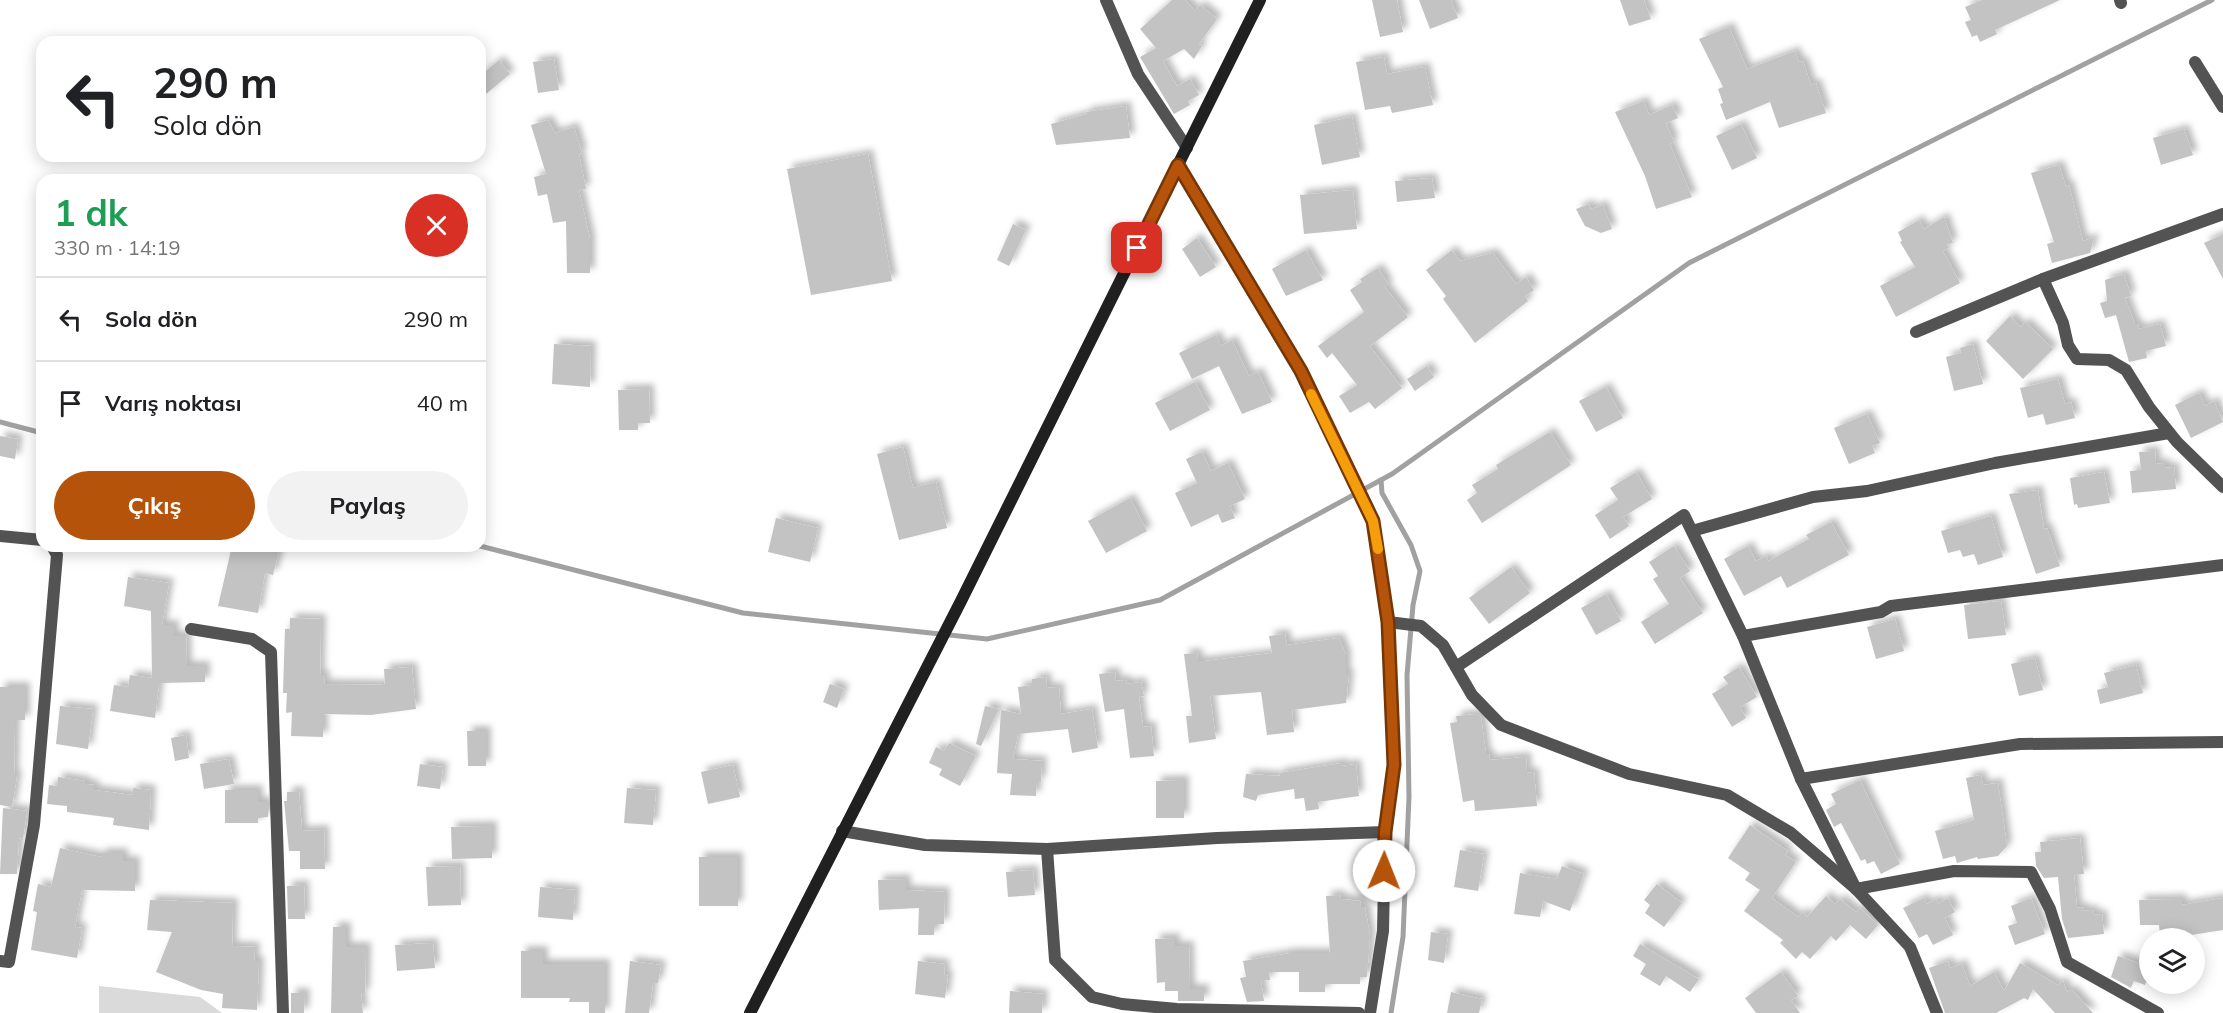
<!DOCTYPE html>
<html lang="tr">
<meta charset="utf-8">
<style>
body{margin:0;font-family:Mulish,sans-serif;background:#f2f2f2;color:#202124;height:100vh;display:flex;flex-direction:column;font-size:22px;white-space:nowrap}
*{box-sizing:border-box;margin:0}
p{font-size:20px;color:#757577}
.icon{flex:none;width:33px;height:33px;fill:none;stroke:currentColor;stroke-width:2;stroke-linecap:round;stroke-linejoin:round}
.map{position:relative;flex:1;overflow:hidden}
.sheet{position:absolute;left:36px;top:174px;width:450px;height:378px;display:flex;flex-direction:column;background:#fff;border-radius:18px;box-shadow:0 3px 15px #0003}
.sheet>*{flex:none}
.top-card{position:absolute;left:36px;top:36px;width:450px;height:126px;border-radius:18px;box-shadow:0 3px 15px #0003;background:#fff;color:#202124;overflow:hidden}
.controls{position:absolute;left:2139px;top:928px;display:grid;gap:12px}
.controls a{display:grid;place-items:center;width:66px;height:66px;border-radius:50%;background:#fff;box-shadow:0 3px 15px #0003;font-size:30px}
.pin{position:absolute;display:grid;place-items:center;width:51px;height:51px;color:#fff;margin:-26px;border-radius:12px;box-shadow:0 3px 9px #0006}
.me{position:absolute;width:66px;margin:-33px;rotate:1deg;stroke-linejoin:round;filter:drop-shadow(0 0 4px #0008)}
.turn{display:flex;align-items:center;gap:21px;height:126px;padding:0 18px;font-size:27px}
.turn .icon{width:78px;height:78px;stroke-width:2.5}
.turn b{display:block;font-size:42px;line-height:51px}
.round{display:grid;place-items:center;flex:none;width:63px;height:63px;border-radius:32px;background:#f2f2f2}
.headline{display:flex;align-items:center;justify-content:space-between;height:102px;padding:0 18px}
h1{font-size:36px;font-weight:700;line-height:45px;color:#1e9e55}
.action{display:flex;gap:12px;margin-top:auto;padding:12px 18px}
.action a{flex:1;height:69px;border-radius:36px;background:#b45309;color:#fff;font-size:24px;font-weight:700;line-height:69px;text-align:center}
.action a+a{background:#f2f2f2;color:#202124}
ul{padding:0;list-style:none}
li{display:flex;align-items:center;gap:18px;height:84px;padding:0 18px;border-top:2px solid #e0e0e0}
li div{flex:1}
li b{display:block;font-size:22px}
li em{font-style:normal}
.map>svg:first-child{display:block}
</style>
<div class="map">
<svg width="2223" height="1013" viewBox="0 0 2223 1013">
<defs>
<filter id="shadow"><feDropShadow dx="5" dy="-5" stdDeviation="3" flood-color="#0004"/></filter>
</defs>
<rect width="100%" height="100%" fill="#fff"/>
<path fill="#dadada" d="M99 986 200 997 222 1013H99Z"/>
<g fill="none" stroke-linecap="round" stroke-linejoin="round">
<g stroke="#a1a1a1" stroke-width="5">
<path d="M0 422 42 433"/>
<path d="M1381 480 1382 493 1411 545 1420 571 1413 605 1407 675 1409 797 1403 937 1391 1013"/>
<path d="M480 546 743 613 987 639 1160 600 1392 474 1689 263 2212 0"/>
</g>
</g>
<g fill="#c3c3c3" filter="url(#shadow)">
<path d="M1172 0H1185L1195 11 1200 5 1217 19 1199 44 1202 46 1194 59 1184 49 1163 61 1177 86 1190 79 1199 95 1188 101 1190 105 1174 114 1140 57 1156 48 1140 29Z"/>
<path d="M1372 0H1397L1403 32 1380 37Z"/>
<path d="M1419 0H1451L1458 18 1430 29Z"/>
<path d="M1620 0H1644L1651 19 1629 26Z"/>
<path d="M1982 0H2060L1995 30 1997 34 1980 42 1977 35 1972 37 1965 22 1971 20 1965 7Z"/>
<path d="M1729 27 1747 69 1795 51 1799 62 1803 61 1811 85 1816 83 1826 113 1779 128 1770 102 1726 120 1720 104 1723 103 1718 89 1723 87 1699 39Z"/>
<path d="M1384 57 1387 74 1425 67 1433 105 1392 113 1390 106 1365 110 1356 62Z"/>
<path d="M554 59 559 90 538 93 533 62Z"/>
<path d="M499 60 510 74 486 94 480 87V76Z"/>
<path d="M1644 101 1649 115 1672 105 1678 118 1666 123 1674 142 1670 144 1692 197 1656 209 1645 176 1615 112Z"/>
<path d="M1126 106 1130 138 1056 145 1051 124 1087 114 1086 112Z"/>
<path d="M1352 117 1360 157 1322 165 1314 125Z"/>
<path d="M548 120 555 133 574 127 582 153 579 154 586 189 579 190 590 239V273H567L566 221 553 223 547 194 538 196 534 177 546 174 531 125Z"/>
<path d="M1741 124 1757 158 1732 170 1716 136Z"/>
<path d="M2184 129 2193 155 2161 165 2153 138Z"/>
<path d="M868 154 892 281 811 295 787 169Z"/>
<path d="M2059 165 2066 186 2069 185 2083 241 2094 238 2090 253 2052 263 2047 244 2054 242 2031 173Z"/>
<path d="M1432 178 1435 198 1397 202 1395 181Z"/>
<path d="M1353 190 1357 229 1304 234 1300 195Z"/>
<path d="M1589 204 1591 209 1603 205 1612 229 1601 233 1585 226 1576 209Z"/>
<path d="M1944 217 1953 243 1947 244 1949 248 1943 251 1960 283 1896 317 1880 286 1915 267 1900 242 1902 241 1898 232 1919 220 1924 229Z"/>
<path d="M1013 224 1026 230 1009 266 997 260Z"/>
<path d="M2223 234V279L2204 243Z"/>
<path d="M1197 238 1216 267 1200 277 1182 249Z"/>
<path d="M1306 250 1323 280 1286 296 1272 269Z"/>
<path d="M1452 250 1460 261 1493 253 1516 284 1526 277 1534 290 1525 296 1528 301 1475 343 1443 299 1446 296 1426 270Z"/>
<path d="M1378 268 1388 284 1385 287 1408 317 1370 346 1402 388 1375 409 1369 402 1350 413 1339 396 1357 385 1332 353 1327 358 1318 346 1364 312 1350 290 1362 282 1360 279Z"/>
<path d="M2124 274 2131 296 2125 298 2135 324H2138L2139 329 2160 324 2166 346 2146 351 2147 358 2129 362 2116 315 2105 318 2100 303 2107 301 2105 280Z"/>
<path d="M2010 316 2021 327 2025 322 2053 349 2023 379 1986 341Z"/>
<path d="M1216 335 1221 346 1232 340 1249 376 1258 372 1272 402 1242 414 1219 366 1192 379 1179 353Z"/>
<path d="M554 344 591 346 590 387 552 384Z"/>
<path d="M1973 344 1983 384 1954 391 1946 357 1961 353 1960 348Z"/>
<path d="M1427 366 1434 377 1415 391 1407 379Z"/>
<path d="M2058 379 2065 404 2071 402 2075 418 2046 425 2043 414 2028 418 2020 388Z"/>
<path d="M1195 382 1210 410 1170 431 1155 403Z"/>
<path d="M1606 387 1623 418 1596 432 1579 401Z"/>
<path d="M649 389 650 423H638V430H619L618 390Z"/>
<path d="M2199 393 2205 406 2214 401 2223 422 2191 438 2175 405Z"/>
<path d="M1867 414 1880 443 1872 446 1875 453 1849 464 1834 428Z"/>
<path d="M1550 432 1571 465 1482 523 1467 500 1477 493 1472 485 1498 469 1496 465Z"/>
<path d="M0 436 18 439 15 459 0 456Z"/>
<path d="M903 447 913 488 936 482 947 528 899 540 877 454Z"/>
<path d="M2155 451 2156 464 2165 463V468L2174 467 2176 489 2132 493 2130 471 2141 470 2139 452Z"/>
<path d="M1202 452 1211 471 1228 463 1245 499 1230 506 1235 518 1222 523 1218 514 1191 527 1175 493 1197 483 1186 459Z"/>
<path d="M1636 472 1652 499 1623 517 1629 526 1610 539 1595 515 1618 500 1610 488Z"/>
<path d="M2104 472 2110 503 2078 508 2077 504 2074 505 2070 478Z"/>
<path d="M2038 490 2044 529 2047 528 2060 566 2036 574 2009 494Z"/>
<path d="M1130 498 1147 531 1106 553 1088 521Z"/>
<path d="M1991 516 2003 557 1978 565 1974 554 1963 557 1960 550 1948 553 1941 531Z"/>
<path d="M776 518 818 528 810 562 768 552Z"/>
<path d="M1831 522 1849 555 1787 588 1781 576 1744 596 1724 559 1748 546 1756 561 1766 556 1768 561 1809 539 1806 535Z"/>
<path d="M232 546H280L273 575 265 573 258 613 218 606Z"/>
<path d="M1674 546 1690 571 1680 578 1703 613 1655 644 1641 622 1669 604 1653 579 1658 576 1649 562Z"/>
<path d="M1511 567 1530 593 1489 624 1469 598Z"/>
<path d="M128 577 169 583 162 625H174V636H186L187 666H205V682L159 683 155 718 110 711 114 685 128 687 130 675 152 678 151 611 124 606Z"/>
<path d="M1606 594 1621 621 1596 635 1581 608Z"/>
<path d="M2001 601 2006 635 1968 639 1964 605Z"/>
<path d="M290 618 321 619 320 675H325L324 684 385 685 384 669 412 667 416 709 371 715 323 714V737L291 736 292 712 286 713 287 693H283L285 629H290Z"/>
<path d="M1895 619 1904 651 1876 659 1867 627Z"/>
<path d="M1285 634 1287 645 1339 638 1346 655V674H1349L1346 703 1292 710 1294 732 1267 735 1261 692 1210 696 1216 739 1189 743 1186 716H1192L1184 654 1197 653 1198 661H1205L1272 653 1269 636Z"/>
<path d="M2035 658 2043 690 2019 696 2011 664Z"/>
<path d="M2136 665 2143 693 2100 704 2097 690 2108 687 2104 673Z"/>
<path d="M1739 667 1757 697 1740 707 1746 718 1732 727 1712 694 1728 684 1723 677Z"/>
<path d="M1115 672 1116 681 1126 680 1127 684 1141 682 1144 696 1139 697 1143 727 1151 726 1154 756 1130 758 1124 709 1105 712 1099 674Z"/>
<path d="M1046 677 1047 688 1059 687 1061 714 1092 709 1098 748 1072 753 1068 729 1018 734 1013 759 1042 761 1041 781H1037L1036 796 1010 795 1012 774 997 773 1001 710 1021 714 1018 687 1032 685V679Z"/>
<path d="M830 684 844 689 837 708 823 702Z"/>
<path d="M0 687H25V720H15L14 775H17L12 807 0 805Z"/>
<path d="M60 706 93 709 88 749 56 744Z"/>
<path d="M985 706 999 709 981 746 976 744Z"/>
<path d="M1478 714 1481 717 1486 754H1489L1490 760 1526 757 1527 773 1534 772 1537 806 1475 811 1474 800 1463 802 1450 723 1457 722 1456 716Z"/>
<path d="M467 731H486V766H468Z"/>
<path d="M186 735 189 758 175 761 171 738Z"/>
<path d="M949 743 976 756 960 786 939 775 942 769 929 763 936 747 944 751Z"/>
<path d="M229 759 234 784 204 789 200 764Z"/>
<path d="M1342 763V766L1356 764 1359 796 1318 802 1319 809 1306 811 1304 798 1295 799 1294 789 1258 795 1256 801 1243 797 1246 774 1280 776 1279 773Z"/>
<path d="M420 764 443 767 440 789 417 786Z"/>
<path d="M733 765 740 797 708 804 701 772Z"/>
<path d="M1981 775 1983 785 1998 783 2007 846 1998 856 1978 859 1977 857 1957 863 1955 856 1943 859 1935 831 1974 820 1966 778Z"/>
<path d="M58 777 85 781V784L94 785V790L132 795 133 788 151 790 149 830 113 825 114 818 67 812V806L47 804 49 785 57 786Z"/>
<path d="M1184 780V818H1156V781Z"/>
<path d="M1860 780 1900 864 1881 874 1874 861 1867 864 1865 859 1861 861 1841 823 1834 827 1826 810 1836 804 1831 794Z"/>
<path d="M627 788 656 790 653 825 624 823Z"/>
<path d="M225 790H258V802H268V817L258 818V823H225Z"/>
<path d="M299 791 302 831 324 830 325 869H300V851H289L284 801H287V792Z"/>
<path d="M3 808 27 811 23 839 19 838 17 874H0Z"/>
<path d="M1750 825 1788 851 1785 855 1796 862 1772 898 1798 917 1803 912 1807 917 1826 896 1835 904 1840 899 1856 912 1860 908 1878 925 1866 939 1850 925 1836 941 1831 936 1810 959 1802 952 1796 959 1780 943 1783 940 1744 911 1760 890 1745 880 1750 873 1728 858Z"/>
<path d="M492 826V858L452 859 451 827Z"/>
<path d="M2080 838 2084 874 2074 875 2077 908 2083 907 2084 911 2093 910 2094 915 2102 914 2104 934 2068 938 2062 919 2058 877 2044 878 2036 866 2035 852H2041L2040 842Z"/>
<path d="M60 848 101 857V853H123V861H135V891L82 890 75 927 82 928 77 958 31 950 37 912 33 911 38 884 51 887Z"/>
<path d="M1460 850 1484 854 1478 891 1454 887Z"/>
<rect x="699" y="857" width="39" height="49"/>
<path d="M460 866 461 905 428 906 426 867Z"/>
<path d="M1562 866 1584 874 1570 911 1543 901 1540 917 1514 914 1520 873 1557 879Z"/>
<path d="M1033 870 1035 895 1008 897 1006 872Z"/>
<path d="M906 879V890L945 892 944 924H935L934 935H918L919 908 879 910 878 880Z"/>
<path d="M1657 884 1682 903 1664 927 1645 913 1650 905 1644 900Z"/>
<path d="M304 885 305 919H288L287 886Z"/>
<path d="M540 887 575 890 573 920 538 917Z"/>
<path d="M1340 895 1341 899 1360 901 1361 907H1365L1370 936 1367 977H1360V984H1325V992H1299V972H1269L1270 980 1261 981 1264 1001 1247 1002 1240 978 1246 977 1243 961 1291 953H1330L1326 896Z"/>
<path d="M1924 898 1927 904 1936 899 1938 904 1948 898 1955 912 1945 918 1953 935 1933 945 1927 934 1919 938 1903 908Z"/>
<path d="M2031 898 2045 934 2015 945 2008 926 2017 923 2011 906Z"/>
<path d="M2223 898V930L2191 935 2160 936 2159 925H2140L2139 900 2182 899V905Z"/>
<path d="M150 900 233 903 232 946 255 947 254 961H259L257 1010 222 1008 223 994 201 990 156 972 172 932 147 930Z"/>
<path d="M333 927H346V947H366L365 993H361L363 1013H331Z"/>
<path d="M1431 932 1448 934 1444 963 1428 960Z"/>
<path d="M1175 938V946H1189L1190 989H1204V1001H1178V991H1165V982L1157 983 1155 939Z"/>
<path d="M433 943 435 968 397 971 395 945Z"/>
<path d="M1640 944 1699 979 1690 992 1666 976 1660 986 1640 974 1646 964 1633 956Z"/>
<path d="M521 951H543V964H605V1013H589V1002H569L570 998H521Z"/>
<path d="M2118 956 2141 964 2140 968 2149 971 2145 985 2134 981 2131 988 2111 977Z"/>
<path d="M630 961 661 965 658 983H653L649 1013H625Z"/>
<path d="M918 961 945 964 944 974 948 976 945 998 915 994Z"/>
<path d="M1948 961 1950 968 1962 964 1970 986 1994 972 2004 991 2020 963 2058 985 2063 981 2067 992 2072 990 2093 1013H2055L2033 989 2028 1000 2024 998 1996 1013H1945L1929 968Z"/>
<path d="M1781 972 1798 996 1791 1000 1800 1013H1756L1745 998Z"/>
<path d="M1010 991 1043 994 1042 1013H1009Z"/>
<path d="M1451 992 1482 999 1479 1013H1447Z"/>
<path d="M291 993H305L304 1013H291Z"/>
</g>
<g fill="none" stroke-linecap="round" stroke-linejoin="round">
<g stroke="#535353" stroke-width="12">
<path d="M1106 0 1138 74 1187 148"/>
<path d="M2120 0 2121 3"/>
<path d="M2195 62 2223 107"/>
<path d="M1178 165 1301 371 1373 521 1388 622 1394 765 1385 832 1383 931 1370 1013"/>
<path d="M2043 279 2063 323 2068 345 2077 359 2109 360 2126 370 2149 407 2177 442 2223 487"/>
<path d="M1916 332 2043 279 2223 214"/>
<path d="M1692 531 1813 497 1867 491 1995 463 2169 433"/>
<path d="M0 536 42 540"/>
<path d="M1388 622 1421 626 1443 645 1472 695 1501 725 1629 774 1727 795 1791 833 1856 889 1910 947 1937 1013"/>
<path d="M191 629 252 639 271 652 283 1013"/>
<path d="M1743 636 1881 612 1891 606 2223 565"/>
<path d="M1456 667 1684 515 1743 636 1801 779 1856 889 1954 871 2031 872 2050 909 2067 962 2158 1013"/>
<path d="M1801 779 2020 744 2223 742"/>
<path d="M842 831 925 845 1047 849 1217 838 1385 832"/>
<path d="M1047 849 1055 960 1092 997 1122 1004 1177 1009 1359 1013"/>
<path d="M0 961 9 962 34 825 57 555 52 546"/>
</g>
<path stroke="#202020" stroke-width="12" d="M750 1013 961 601 1260 0"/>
</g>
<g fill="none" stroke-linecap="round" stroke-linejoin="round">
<defs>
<path id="route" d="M1137 248 1178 165 1301 371 1373 521 1388 622 1394 765 1385 832 1384 871"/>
</defs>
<use href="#route" stroke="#753606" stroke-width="15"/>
<use href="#route" stroke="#b45309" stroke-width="10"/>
<path stroke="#f59e0b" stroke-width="10" d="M1311 394 1373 521 1378 549"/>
</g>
</svg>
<div class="controls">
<a><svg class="icon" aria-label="layers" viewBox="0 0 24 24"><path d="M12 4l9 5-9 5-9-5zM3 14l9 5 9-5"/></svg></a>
</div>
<div class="pin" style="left:1137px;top:248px;background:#d93025"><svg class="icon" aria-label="arrive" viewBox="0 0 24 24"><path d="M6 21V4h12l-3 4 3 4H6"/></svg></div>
<svg class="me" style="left:1384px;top:871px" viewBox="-20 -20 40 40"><circle r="19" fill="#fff"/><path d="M0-13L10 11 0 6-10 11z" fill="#b45309"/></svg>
<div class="top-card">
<div class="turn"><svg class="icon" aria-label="left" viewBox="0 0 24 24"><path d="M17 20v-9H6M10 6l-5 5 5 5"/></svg><div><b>290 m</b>Sola dön</div></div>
</div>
<section class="sheet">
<div class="headline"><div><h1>1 dk</h1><p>330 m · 14:19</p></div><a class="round" style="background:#d93025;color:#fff"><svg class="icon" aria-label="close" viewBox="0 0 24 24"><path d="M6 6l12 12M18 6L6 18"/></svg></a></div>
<ul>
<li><svg class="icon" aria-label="left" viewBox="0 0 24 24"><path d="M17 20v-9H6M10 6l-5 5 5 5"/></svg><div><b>Sola dön</b></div><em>290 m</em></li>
<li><svg class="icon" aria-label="arrive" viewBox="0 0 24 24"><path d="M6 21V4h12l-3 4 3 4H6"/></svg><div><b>Varış noktası</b></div><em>40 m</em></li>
</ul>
<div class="action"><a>Çıkış</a><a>Paylaş</a></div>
</section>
</div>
